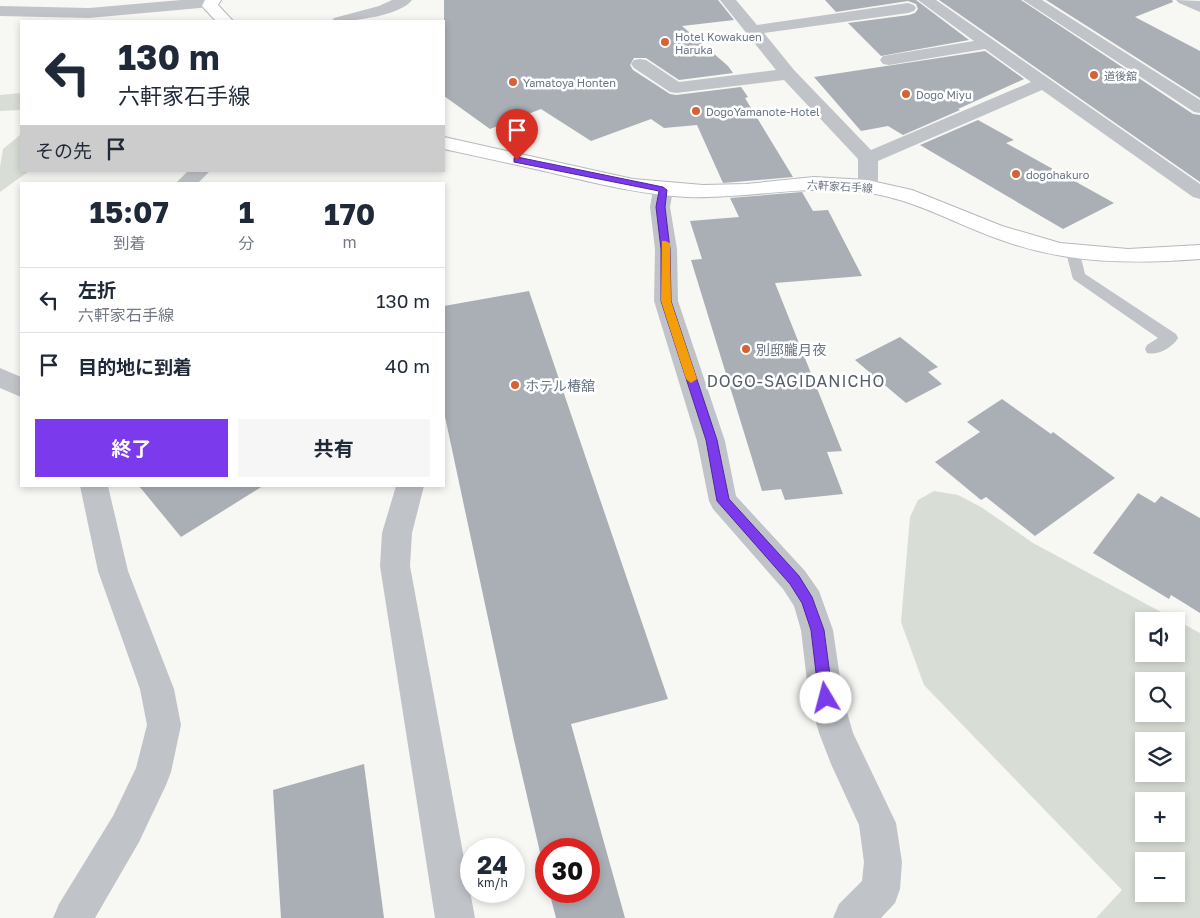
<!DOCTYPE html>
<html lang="ja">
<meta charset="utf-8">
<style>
body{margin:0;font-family:"Golos Text","Noto Sans JP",sans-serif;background:#f6f6f7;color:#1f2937;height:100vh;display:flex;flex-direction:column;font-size:19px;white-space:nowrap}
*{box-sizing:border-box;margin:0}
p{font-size:16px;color:#747a83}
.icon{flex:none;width:28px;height:28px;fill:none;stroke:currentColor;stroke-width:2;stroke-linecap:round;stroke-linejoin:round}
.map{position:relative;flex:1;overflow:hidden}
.panel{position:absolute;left:20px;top:182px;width:425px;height:305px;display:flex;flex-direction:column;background:#fff;border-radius:0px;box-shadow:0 2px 8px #0003}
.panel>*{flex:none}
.banner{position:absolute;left:20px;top:20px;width:425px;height:152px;border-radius:0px;box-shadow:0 2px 8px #0003;background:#fff;color:#1f2937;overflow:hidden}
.tools{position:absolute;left:1135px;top:612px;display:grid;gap:10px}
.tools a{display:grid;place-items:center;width:50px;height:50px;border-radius:0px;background:#fff;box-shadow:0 2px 8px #0003;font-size:25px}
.speed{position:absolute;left:460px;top:838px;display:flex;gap:10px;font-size:25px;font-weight:700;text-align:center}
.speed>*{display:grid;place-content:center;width:65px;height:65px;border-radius:50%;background:#fff;box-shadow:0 2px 8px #0003;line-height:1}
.speed small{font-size:12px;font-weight:400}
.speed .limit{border:8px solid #d22;background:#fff;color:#111}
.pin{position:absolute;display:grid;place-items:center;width:42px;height:42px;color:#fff;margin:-51px -21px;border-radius:50% 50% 50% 0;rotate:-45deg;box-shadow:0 0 5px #0007}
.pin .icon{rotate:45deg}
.me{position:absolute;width:55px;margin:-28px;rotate:352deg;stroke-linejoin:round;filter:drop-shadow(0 0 4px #0008)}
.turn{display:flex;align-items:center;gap:18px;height:105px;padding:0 15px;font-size:22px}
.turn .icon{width:65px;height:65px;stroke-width:2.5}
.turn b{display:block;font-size:35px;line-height:42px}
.then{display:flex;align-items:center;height:48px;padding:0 15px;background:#0003;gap:10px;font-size:19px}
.eta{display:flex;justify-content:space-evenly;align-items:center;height:85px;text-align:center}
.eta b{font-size:30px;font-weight:700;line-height:35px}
.button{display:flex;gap:10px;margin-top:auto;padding:10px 15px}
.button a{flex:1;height:58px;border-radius:0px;background:#7c3aed;color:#fff;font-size:20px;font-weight:700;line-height:58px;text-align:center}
.button a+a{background:#f6f6f7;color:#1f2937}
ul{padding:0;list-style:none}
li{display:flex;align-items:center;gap:15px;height:65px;padding:0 15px;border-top:1px solid #e0e1e3}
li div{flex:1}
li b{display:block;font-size:19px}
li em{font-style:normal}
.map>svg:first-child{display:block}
</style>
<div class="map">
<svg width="1200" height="918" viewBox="0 0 1200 918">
<rect width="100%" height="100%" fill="#f7f7f4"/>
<g fill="#d8ddd5" fill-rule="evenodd">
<path d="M21 93V110L0 111V95Z"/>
<path d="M21 128V171H29L0 192V167L3 149 20 135Z"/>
<path d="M934 491 958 495 981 507 1033 543 1200 633V918H1096L1122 890 924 685 901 622 910 517 918 500ZM1144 621H1176V654H1144ZM1144 681H1176V714H1144ZM1144 741H1176V774H1144ZM1144 801H1176V834H1144ZM1144 861H1176V894H1144Z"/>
</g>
<g fill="#a9afb5">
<path d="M444 0H718L734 20 682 26 728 66 733 73 679 80 646 58H634L630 65 633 70 670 94 676 95 741 87 748 97 745 98 793 177 723 183 697 125 664 128 651 119 591 141 541 109 490 129 444 96Z"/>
<path d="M825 0H916L969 40 881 56 848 23 909 15 915 13 918 9 916 4 908 1 836 12Z"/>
<path d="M939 0H1021L1193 114 1200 115V182Z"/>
<path d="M1046 0H1172L1173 2 1135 17 1200 51V98Z"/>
<path d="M985 51 1024 79 958 109 960 110 903 135 888 126 861 131 814 77Z"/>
<path d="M978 120 1014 140 1006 143 1114 203 1063 229 920 145Z"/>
<path d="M802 192 813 211 828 210 862 276 775 283 842 451 827 452 843 494 785 500 781 489 762 491 691 260 702 259 690 221 739 217 730 198Z"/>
<path d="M529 291 668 699 571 724 625 918H556L549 891H589V849H546V878L514 740 444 412V306Z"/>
<path d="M900 337 938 367 928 372 942 384 906 403 855 360Z"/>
<path d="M1002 399 1051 434 1053 432 1115 478 1035 536 986 497 981 500 935 462 980 432 967 422Z"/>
<path d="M139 486H263L181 537Z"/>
<path d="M1138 493 1155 503 1161 496 1200 518V613L1171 595 1169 599 1093 553Z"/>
<path d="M364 764 384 918H281L273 790Z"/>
</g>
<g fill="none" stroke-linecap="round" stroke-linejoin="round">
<defs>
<g id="secondary">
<path d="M205 0H221L218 5 233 21H216L202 6Z"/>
<path d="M444 137 633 179 703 185 746 184 814 177 867 180 912 190 1002 226 1060 243 1128 249 1200 245V259C1133 264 1069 264 1004 241 959 226 917 200 869 193 809 183 749 199 687 197 647 195 608 186 569 177 527 167 485 158 444 149Z"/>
</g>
</defs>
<use href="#secondary" stroke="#b5b9bd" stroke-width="2"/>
<path fill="#c0c3c7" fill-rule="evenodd" d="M1074 248 1079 250 1085 274 1176 334 1178 338C1173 347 1158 356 1147 353L1145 349 1147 345 1158 338 1073 279 1066 253 1069 250Z"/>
<g fill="#c0c3c7" fill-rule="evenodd">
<path d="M181 0H217L219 2 216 5 211 7 89 18 0 16V6L89 8Z"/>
<path d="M392 0H412C400 16 351 22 332 21L334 18 379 6Z"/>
<path d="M720 0H736L757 25 908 3 914 5 916 8 914 11 908 13 764 33 794 70 871 150 1031 82 985 49 889 65 883 64 880 60 883 56 889 55 974 41 918 0H936L1200 184V199L1193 197 1042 90 878 161V186L875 190 868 192 861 190 858 186V159L784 80 676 93 670 92 634 68 631 64 634 60 640 59 646 60 679 82 776 70Z"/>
<path d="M1023 0H1042L1200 100V113L1194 112Z"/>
<path d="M1176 0 1200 1V12L1179 3Z"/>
<path d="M188 171H210L197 184H175Z"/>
<path d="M663 184 670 186 673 190 670 207 677 249 678 301 725 441 736 496 805 571 819 591 833 630 843 698 853 733 896 823 902 862 900 889 895 903 881 918H833L839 904 862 881 864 862 859 825 831 764 819 733 809 698 801 630 794 606 783 589 713 509 709 501 697 441 654 301 655 249 650 207 653 190 656 186Z"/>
<path d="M0 368 21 377V397L0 388Z"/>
<path d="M80 486H108L128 571 174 689 181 725 171 772 166 785 139 842 95 918H53L59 904 113 816 136 768 147 725 140 689 98 571Z"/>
<path d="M396 486H424L412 533 410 566 475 918H435L380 566 382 533Z"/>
</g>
<use href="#secondary" fill="#fff" fill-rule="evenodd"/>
</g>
<path fill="#7c3aed" stroke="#51269a" d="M517 157 663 187 667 190 665 207 670 249 671 301 717 440 729 499 799 576 812 597 824 630 833 698 831 702 826 704 821 702 819 698 811 630 802 603 790 584 717 501 706 440 661 301V249L656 207 659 191 514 162V158Z"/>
<path fill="#f59e0b" d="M662 241H665L670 243 671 301 697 379 691 383 686 379 661 301Z"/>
<g fill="#d76234" stroke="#fff" stroke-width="2">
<circle cx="665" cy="42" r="5"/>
<circle cx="1094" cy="75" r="5"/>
<circle cx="513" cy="82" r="5"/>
<circle cx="906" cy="94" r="5"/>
<circle cx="696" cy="111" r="5"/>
<circle cx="1016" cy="174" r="5"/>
<circle cx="746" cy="349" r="5"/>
<circle cx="515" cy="385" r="5"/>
</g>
<g text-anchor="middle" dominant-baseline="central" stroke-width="5" stroke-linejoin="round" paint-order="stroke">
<g font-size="11" fill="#687583" stroke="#fff" text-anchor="start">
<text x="675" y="36">Hotel Kowakuen<tspan x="675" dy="13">Haruka</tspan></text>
<text x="1104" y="75">道後舘</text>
<text x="523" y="82">Yamatoya Honten</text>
<text x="916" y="94">Dogo Miyu</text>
<text x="706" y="111">DogoYamanote-Hotel</text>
<text x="1026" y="174">dogohakuro</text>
</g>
<g font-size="11" fill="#687583" stroke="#fff">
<text transform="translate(840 186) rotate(3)">六軒家石手線</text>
</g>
<g font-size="14" fill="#687583" stroke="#fff" text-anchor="start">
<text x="756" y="349">別邸朧月夜</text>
<text x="525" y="385">ホテル椿舘</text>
</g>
<g font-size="16" letter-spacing="1" fill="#555f68" stroke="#fff">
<text x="796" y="381">DOGO-SAGIDANICHO</text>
</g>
</g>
</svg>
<div class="tools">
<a><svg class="icon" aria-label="sound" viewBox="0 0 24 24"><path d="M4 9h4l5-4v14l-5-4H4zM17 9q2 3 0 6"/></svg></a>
<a><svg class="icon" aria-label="search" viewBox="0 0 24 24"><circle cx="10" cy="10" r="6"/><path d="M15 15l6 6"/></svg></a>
<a><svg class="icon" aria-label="layers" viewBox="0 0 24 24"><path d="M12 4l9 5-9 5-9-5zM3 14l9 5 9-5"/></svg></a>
<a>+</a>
<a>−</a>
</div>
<div class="speed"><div>24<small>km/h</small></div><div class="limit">30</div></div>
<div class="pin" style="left:517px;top:160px;background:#d93025"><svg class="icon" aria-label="arrive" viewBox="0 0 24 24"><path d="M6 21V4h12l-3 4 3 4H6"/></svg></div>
<svg class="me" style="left:826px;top:698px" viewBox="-20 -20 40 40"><circle r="19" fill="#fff"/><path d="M0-13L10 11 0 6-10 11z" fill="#7c3aed"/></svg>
<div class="banner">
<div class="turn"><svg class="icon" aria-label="left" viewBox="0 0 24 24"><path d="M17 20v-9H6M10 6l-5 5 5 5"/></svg><div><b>130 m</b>六軒家石手線</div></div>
<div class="then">その先<svg class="icon" aria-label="arrive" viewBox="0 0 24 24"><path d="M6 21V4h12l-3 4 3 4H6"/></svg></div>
</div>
<section class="panel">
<div class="eta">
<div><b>15:07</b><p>到着</p></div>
<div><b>1</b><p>分</p></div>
<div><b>170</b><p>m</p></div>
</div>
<ul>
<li><svg class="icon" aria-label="left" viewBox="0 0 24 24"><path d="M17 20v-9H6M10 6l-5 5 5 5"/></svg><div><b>左折</b><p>六軒家石手線</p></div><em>130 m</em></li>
<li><svg class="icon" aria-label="arrive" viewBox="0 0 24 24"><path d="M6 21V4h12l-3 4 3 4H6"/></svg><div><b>目的地に到着</b></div><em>40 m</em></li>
</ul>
<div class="button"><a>終了</a><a>共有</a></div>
</section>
</div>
